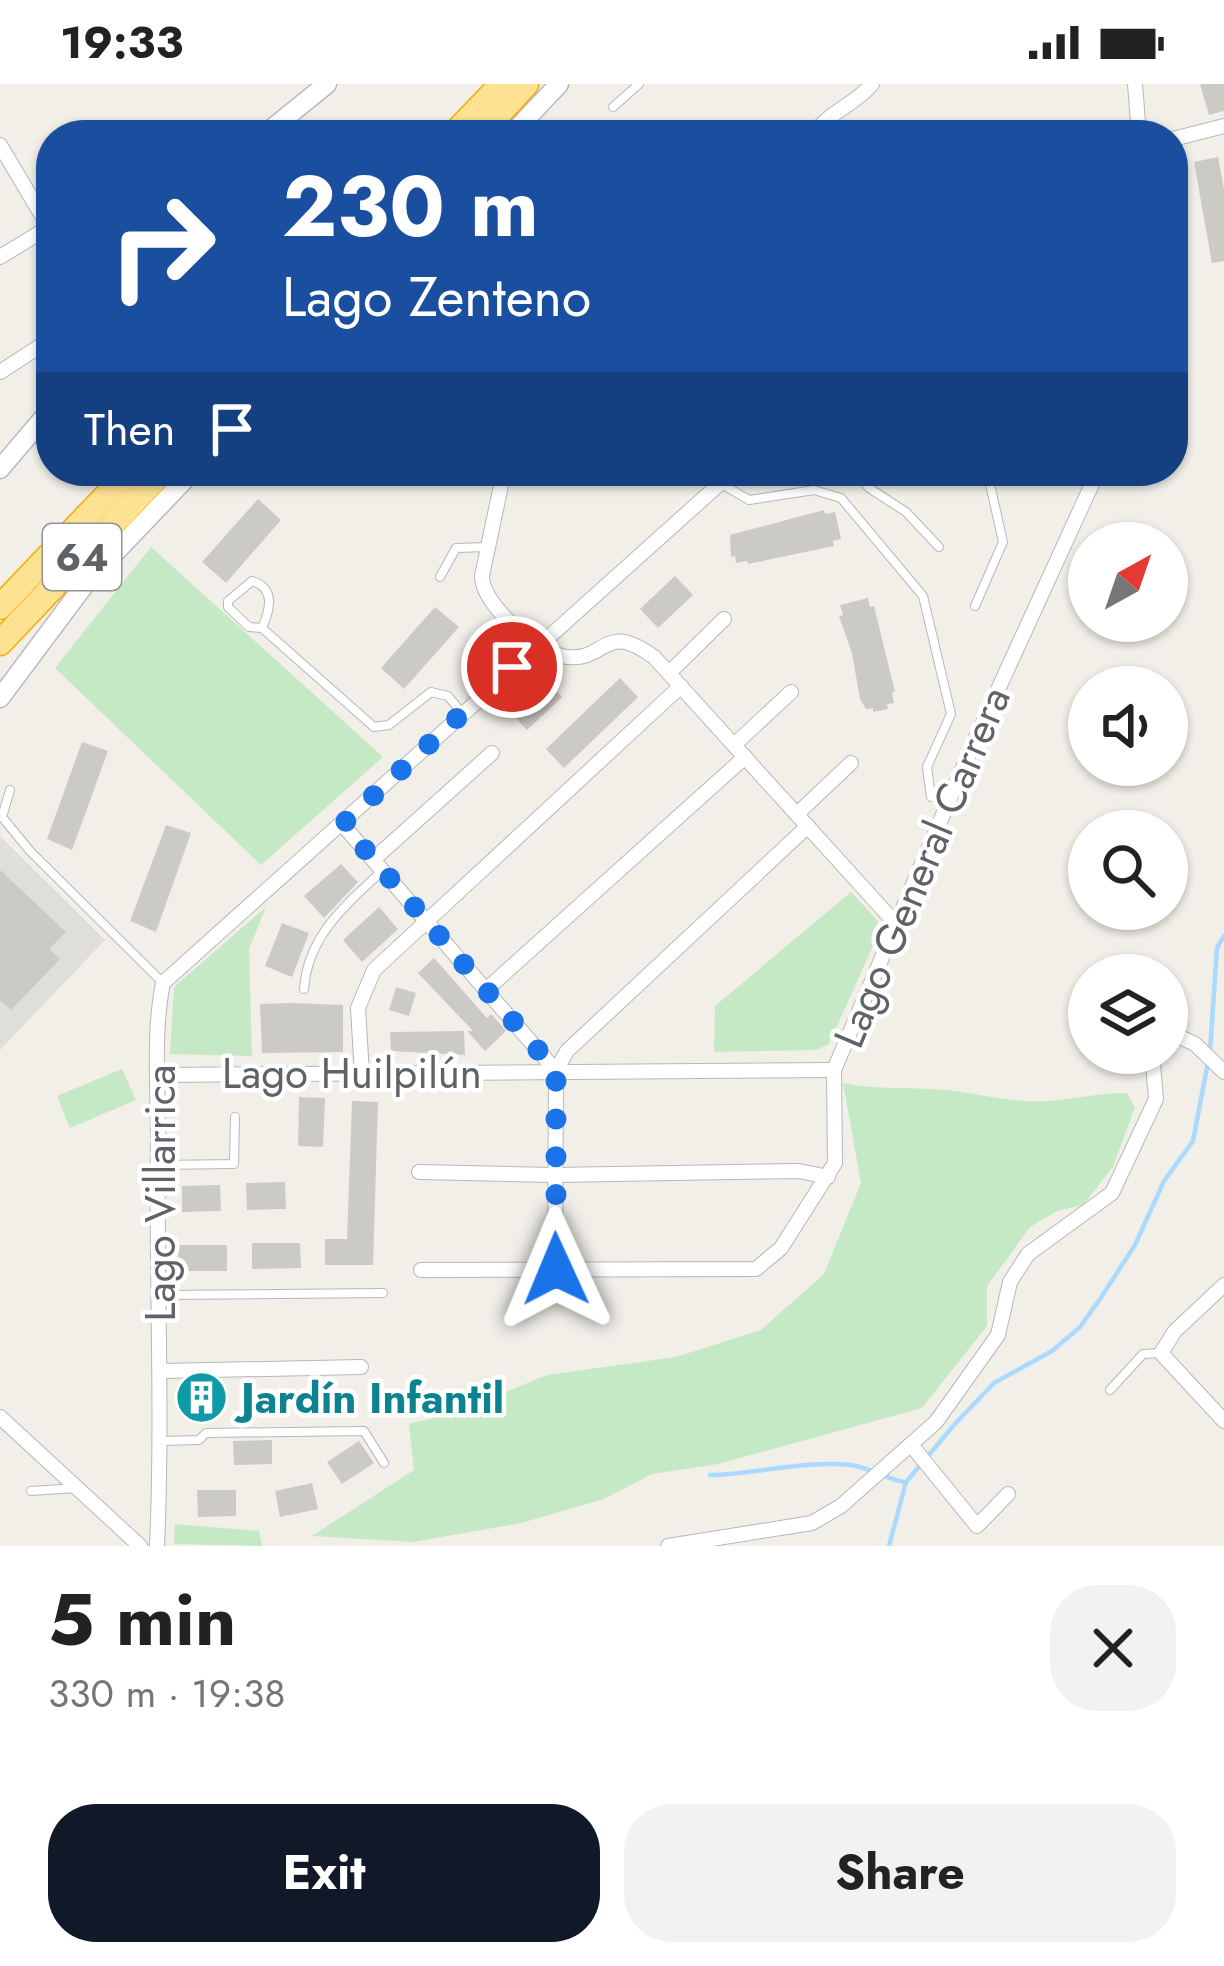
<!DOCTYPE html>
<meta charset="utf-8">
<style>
body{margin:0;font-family:Jost,sans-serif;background:#f2f2f2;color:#222;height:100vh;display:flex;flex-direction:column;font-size:45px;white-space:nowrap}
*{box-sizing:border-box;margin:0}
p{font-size:39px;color:#767676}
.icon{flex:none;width:66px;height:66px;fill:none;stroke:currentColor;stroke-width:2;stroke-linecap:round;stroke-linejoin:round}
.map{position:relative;height:1462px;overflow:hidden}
.details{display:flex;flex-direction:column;background:#fff;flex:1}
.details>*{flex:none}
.banner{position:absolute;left:36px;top:36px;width:1152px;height:366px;border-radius:48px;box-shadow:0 3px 9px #0004;background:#1a4fa0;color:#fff;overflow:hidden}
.needle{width:78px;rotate:40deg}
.controls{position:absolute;left:1068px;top:438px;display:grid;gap:24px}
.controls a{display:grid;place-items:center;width:120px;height:120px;border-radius:50%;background:#fff;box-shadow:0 3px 9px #0004;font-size:60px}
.pin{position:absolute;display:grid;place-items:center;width:102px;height:102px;color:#fff;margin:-51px;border:6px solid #fff;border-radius:50%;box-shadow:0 3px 12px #0007}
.me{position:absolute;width:132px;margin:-66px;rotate:359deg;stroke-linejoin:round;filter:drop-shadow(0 0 9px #0008)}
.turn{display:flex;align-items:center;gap:42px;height:252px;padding:0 48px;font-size:54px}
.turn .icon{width:156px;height:156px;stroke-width:2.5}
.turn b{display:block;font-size:84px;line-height:102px}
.then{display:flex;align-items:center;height:114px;padding:0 48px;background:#0003;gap:24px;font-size:45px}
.round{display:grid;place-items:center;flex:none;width:126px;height:126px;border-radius:48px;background:#f2f2f2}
.summary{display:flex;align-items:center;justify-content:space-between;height:204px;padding:0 48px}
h1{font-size:72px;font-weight:700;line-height:90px}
.primary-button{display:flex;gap:24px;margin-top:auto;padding:24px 48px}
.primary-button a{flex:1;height:138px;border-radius:48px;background:#111827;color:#fff;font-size:48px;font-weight:700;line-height:138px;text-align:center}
.primary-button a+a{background:#f2f2f2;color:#222}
.status{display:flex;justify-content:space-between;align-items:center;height:84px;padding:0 60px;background:#fff;direction:ltr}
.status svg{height:33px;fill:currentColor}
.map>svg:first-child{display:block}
</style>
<div class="status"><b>19:33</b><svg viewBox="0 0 49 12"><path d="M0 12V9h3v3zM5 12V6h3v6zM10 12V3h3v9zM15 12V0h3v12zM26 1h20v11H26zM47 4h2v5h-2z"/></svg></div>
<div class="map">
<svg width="1224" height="1462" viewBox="0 0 1224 1462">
<rect width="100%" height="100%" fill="#f1efe8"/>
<path fill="#e0deda" d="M0 752 105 856 0 966Z"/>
<g fill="#c5e8c5">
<path d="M151 463 383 673 261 781 55 584Z"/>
<path d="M851 808 877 836 880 846 829 960 816 966 714 968 715 922Z"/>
<path d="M266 823 249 865 252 972 170 970 174 903Z"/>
<path d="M122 985 136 1016 70 1044 57 1012Z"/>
<path d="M843 999C878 1006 912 1003 947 1006 983 1010 1015 1020 1051 1017 1077 1014 1101 1009 1127 1009L1135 1023 1113 1083 1083 1121 1057 1127 1030 1143 987 1202V1242L922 1324 718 1380 652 1390 604 1415 521 1439 413 1458 312 1452 414 1386 409 1340 455 1329 547 1291 676 1273 761 1246 824 1190 861 1099Z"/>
<path d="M175 1440 259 1447 262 1462 174 1460Z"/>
</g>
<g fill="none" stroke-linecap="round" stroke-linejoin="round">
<g stroke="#aadaff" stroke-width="4.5">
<path d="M1210 967 1217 864 1224 852"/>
<path d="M710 1391C757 1390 804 1376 851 1381 869 1383 885 1395 904 1398"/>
<path d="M889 1462 906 1398 954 1341 994 1299 1052 1267 1080 1243 1100 1215 1135 1161 1164 1097 1193 1057 1208 978"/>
</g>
</g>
<g fill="#cccac5">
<path d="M1200 0H1224V27L1209 31Z"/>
<path d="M1218 73 1224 105V177L1212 179 1194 78Z"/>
<path d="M258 415 281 436 226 499 202 478Z"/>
<path d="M824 426 825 430 835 428 841 455 833 457 834 462 748 480 747 477 736 479 735 472 731 473 730 451Z"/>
<path d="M675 492 693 511 658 544 640 525Z"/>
<path d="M868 514 870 523 874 522 895 608H892L894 619 887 620 888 625 873 628V624L866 625 860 615 852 569 839 532 843 531 840 521Z"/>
<path d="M435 523 459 543 404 605 381 584Z"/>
<path d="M545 594 562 613 527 646 509 627Z"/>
<path d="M620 594 638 613 564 684 546 665Z"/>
<path d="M82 658 108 667 72 766 47 755Z"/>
<path d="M166 741 191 749 156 848 130 837Z"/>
<path d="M341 780 358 798 324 834 304 812Z"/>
<path d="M0 786 66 848 49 865 60 875 11 926 0 916Z"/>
<path d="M379 823 398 845 362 878 343 856Z"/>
<path d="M282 839 309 849 292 893 265 882Z"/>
<path d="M434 874 487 934 491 930 506 947 485 967 467 947H473L418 889Z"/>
<path d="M396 903 416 909 409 932 389 926Z"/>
<path d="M291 919 343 921V968L262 969 260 920Z"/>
<path d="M464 947 465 971 391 967 390 948Z"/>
<path d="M299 1013 325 1014 323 1063 298 1062Z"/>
<path d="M352 1017 378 1018 373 1181H325V1155H347Z"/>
<path d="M285 1098 286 1125 247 1126 246 1099Z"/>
<path d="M220 1101 221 1127 182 1128V1102Z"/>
<path d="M252 1159H300L301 1184 252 1185Z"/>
<rect x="178" y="1161" width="49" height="26"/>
<path d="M188 1298 217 1300 215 1330 188 1328Z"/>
<path d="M272 1356V1380L234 1381 233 1357Z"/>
<path d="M359 1357 374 1379 342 1400 327 1378Z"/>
<path d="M312 1399 318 1425 280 1433 275 1407Z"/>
<path d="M197 1406H236V1432L198 1433Z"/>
</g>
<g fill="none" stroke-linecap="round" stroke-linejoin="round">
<defs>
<g id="lane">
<path d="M613 23 639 0"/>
<path d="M855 387 869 404 906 428 939 463"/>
<path d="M720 399 749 416 814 406 841 414 923 512 951 630 927 683 931 713"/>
<path d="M440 493 456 464 487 463"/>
<path d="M252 497C276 504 270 526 262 544L249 543 228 523V517Z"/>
<path d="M975 522 1003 458 987 387"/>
<path d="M262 544 374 643 389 641 431 608 448 612 462 629"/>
<path d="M10 706 2 733 30 767 162 898"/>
<path d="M304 905C308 851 346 821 382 787"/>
<path d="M158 1081 234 1080 235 1033"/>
<path d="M160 1211 383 1209"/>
<path d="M1110 1306 1143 1270 1159 1269"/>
<path d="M161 1357 199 1356 206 1349 364 1347 384 1379"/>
<path d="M31 1407 77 1404"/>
</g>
<g id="street">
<path d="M1135 0 1139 51"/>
<path d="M782 44 792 51"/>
<path d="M813 51C828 28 855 21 872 0"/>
<path d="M1173 55 1224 42"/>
<path d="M0 61 51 147"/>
<path d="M0 173 49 143"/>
<path d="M0 288 51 255"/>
<path d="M346 387 364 390 374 387"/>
<path d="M504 387 482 492C481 520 539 570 567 573 608 577 603 536 654 573L897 841"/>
<path d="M669 589 724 535"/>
<path d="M734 661 791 608"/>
<path d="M797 730 851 679"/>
<path d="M342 740 556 987 555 1185"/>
<path d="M374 775 492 669"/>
<path d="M488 904 745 673"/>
<path d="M1167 947 1195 960 1224 988"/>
<path d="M556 987 567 967 808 742"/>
<path d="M362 990 358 924 374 886 681 602"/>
<path d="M158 991 834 986"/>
<path d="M419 1088 553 1091 799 1087 828 1093"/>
<path d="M421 1186 756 1185 781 1164 835 1079 834 986 974 658 1098 387"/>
<path d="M1224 1201 1175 1247 1161 1269 1224 1337"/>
<path d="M162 1287 361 1283"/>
<path d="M0 1333 140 1462"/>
<path d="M912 1362 977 1442 1008 1410"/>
<path d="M157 1462C163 1326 156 1192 158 1056 158 1005 153 949 163 899L734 387"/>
<path d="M668 1462 812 1439 841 1422 936 1338 998 1251 1010 1198 1028 1170 1112 1109 1156 1015 1152 969"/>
</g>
<g id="secondary">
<path d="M264 51 327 0"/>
<path d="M511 51 559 0"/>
<path d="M0 385 51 325"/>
<path d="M0 614 86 499 193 387"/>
</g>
<g id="highway">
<path d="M453 51 502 0"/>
<path d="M479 51 526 0"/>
<path d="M0 523 130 387"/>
<path d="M0 559 163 387"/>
</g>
</defs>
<use href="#lane" stroke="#b5b8bc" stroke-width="10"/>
<use href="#street" stroke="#b5b8bc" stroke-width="16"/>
<use href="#secondary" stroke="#b6babf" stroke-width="21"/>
<use href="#highway" stroke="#f9ab00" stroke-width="27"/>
<use href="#lane" stroke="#fff" stroke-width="8"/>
<use href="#street" stroke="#fff" stroke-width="14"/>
<use href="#secondary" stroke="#fff" stroke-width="18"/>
<use href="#highway" stroke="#fde293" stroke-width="24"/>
</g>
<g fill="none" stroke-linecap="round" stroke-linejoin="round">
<path stroke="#1a73e8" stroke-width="21" stroke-dasharray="0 37.8" d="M512 583 343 740 556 987V1185"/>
</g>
<defs>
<symbol id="building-disc" viewBox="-11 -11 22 22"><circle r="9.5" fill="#0f9aa8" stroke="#fff"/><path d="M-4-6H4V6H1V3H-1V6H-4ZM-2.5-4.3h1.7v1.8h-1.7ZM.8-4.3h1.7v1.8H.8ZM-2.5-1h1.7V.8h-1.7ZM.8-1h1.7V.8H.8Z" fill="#fff"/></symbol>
</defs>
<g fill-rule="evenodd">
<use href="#building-disc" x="172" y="1284" width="59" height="59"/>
</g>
<g text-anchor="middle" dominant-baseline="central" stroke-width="9" stroke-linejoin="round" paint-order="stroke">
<rect fill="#fff" stroke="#8f9295" stroke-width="3" x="43" y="440" width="78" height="66" rx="9"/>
<g font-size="39" font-weight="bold" fill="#5f6368">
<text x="82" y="473">64</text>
</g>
<g font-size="42" fill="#5f6368" stroke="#fff">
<text transform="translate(922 783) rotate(-67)">Lago General Carrera</text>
<text x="352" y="989">Lago Huilpilún</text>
<text transform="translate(160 1109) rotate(-90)">Lago Villarrica</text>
</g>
<g font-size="42" font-weight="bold" fill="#0d838f" stroke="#fff" text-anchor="start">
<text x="241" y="1314">Jardín Infantil</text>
</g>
</g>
</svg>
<div class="controls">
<a><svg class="needle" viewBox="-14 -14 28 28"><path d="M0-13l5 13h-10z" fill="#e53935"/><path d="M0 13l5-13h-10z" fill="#767676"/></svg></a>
<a><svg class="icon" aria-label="sound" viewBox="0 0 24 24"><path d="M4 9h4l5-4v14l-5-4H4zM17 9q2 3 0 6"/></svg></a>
<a><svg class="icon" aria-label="search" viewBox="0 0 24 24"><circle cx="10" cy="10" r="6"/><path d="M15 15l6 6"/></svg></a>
<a><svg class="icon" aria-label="layers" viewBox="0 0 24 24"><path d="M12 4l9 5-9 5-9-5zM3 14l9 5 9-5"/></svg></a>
</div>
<div class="pin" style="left:512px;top:583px;background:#d93025"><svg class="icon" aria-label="arrive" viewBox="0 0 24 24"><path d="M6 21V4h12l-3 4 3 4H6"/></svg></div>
<svg class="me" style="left:556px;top:1185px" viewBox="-20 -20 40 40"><path d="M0-17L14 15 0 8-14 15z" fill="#1a73e8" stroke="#fff" stroke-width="4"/></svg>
<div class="banner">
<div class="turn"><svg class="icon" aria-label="right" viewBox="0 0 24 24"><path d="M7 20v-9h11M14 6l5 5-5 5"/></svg><div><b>230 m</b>Lago Zenteno</div></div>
<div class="then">Then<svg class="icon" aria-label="arrive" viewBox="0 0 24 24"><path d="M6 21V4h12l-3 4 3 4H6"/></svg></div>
</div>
</div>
<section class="details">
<div class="summary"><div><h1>5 min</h1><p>330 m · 19:38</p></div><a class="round"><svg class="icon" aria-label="close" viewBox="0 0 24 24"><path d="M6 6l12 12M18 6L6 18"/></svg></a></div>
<div class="primary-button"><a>Exit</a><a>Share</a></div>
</section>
